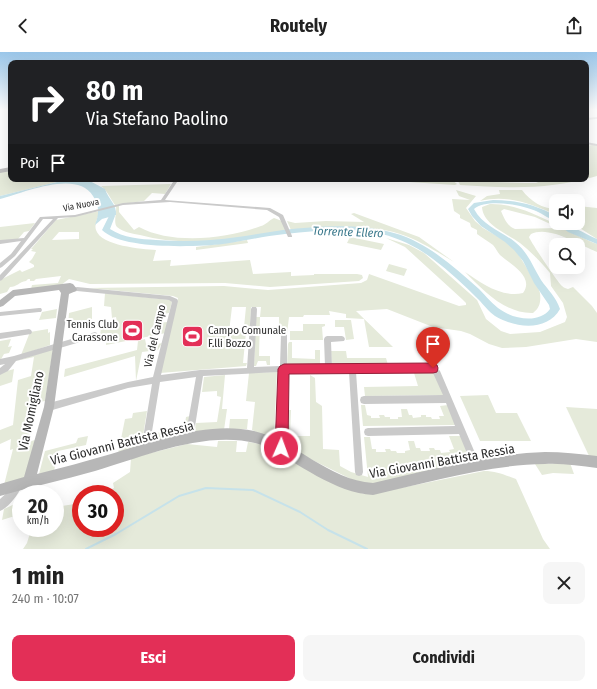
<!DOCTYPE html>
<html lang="it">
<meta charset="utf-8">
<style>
body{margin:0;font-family:"Fira Sans Condensed",sans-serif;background:#f6f6f6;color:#222;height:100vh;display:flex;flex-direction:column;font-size:15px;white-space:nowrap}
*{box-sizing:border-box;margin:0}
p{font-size:13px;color:#767676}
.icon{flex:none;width:22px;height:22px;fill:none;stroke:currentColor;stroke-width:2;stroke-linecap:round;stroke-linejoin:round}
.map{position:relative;height:497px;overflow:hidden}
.details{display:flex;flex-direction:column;background:#fff;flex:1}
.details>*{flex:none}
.guide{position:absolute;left:8px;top:8px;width:581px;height:122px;border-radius:8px;box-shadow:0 4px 16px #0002;background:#202124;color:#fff;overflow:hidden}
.tools{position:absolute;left:549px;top:142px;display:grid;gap:8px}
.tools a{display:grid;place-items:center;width:36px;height:36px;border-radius:8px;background:#fff;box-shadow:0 4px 16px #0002;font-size:20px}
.speed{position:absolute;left:12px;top:433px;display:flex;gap:8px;font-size:20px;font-weight:700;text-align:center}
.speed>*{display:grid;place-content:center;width:52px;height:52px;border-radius:50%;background:#fff;box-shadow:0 4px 16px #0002;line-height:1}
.speed small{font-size:10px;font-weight:400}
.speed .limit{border:6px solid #d22;background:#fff;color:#111}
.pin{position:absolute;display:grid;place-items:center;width:34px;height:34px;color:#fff;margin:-41px -17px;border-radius:50% 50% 50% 0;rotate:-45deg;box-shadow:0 0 4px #0007}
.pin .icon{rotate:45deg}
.me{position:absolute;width:44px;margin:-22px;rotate:2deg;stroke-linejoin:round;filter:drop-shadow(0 0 3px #0008)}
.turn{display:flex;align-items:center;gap:14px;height:84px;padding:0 12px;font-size:18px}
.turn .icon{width:52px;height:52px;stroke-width:2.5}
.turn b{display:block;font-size:28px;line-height:34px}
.then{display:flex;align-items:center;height:38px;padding:0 12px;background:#0003;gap:8px;font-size:15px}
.round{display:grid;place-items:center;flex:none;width:42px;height:42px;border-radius:8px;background:#f6f6f6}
.summary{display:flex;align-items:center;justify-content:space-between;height:68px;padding:0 12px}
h1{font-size:24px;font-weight:700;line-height:30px}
.cta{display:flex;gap:8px;margin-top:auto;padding:8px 12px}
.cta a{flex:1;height:46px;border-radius:8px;background:#e32f57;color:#fff;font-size:16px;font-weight:700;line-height:46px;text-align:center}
.cta a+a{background:#f6f6f6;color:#222}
header{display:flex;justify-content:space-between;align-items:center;height:52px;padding:0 12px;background:#fff;font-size:18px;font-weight:700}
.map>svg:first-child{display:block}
</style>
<header><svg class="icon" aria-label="back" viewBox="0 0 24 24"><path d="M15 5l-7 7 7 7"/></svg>Routely<svg class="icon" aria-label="share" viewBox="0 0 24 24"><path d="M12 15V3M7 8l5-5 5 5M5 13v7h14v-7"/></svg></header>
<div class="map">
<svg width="597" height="497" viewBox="0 0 597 497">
<rect width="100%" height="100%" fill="#fff"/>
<g fill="#e5eada" fill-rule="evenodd">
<path d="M592 93H597V124C549 138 509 136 460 133L458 129 525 131H536L545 127H586V94Z"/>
<path d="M11 118V127H69L0 144V120Z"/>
<path d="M363 127H451L457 132 455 133Z"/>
<path d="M171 132 165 142 152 141 144 149 115 153C110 146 107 138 101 134Z"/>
<path d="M456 138 476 144 466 156 475 169 483 176 502 187 514 195 537 233 540 241C541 249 540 256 533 261 505 262 483 238 465 220 481 231 502 246 523 241 535 225 510 212 500 203 497 200 496 196 493 193 488 189 482 186 477 182V178L471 175 470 171 460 166V163L454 159 452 147 470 148 459 144Z"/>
<path d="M499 138H522C530 149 543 157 556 157V163C532 152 507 142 480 149L487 144 500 142Z"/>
<path d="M490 152C527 151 563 179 597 192V200C580 193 549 173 531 182L529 185C530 189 559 232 562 234 564 236 566 236 568 237L573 235 592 254 597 261V290L576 287 526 295 502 296 489 292 470 282 461 279 433 275 387 257 356 259 393 295H369L364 267 346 266V262L329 259 330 263H304L303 265H289L287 282H279V265H260L259 304H270V313H267L266 309H258L256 314H254L256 265H260L261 255H251L250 275H244L246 255H232L229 280H246L243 311H247L246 314 160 321 178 246 173 244 89 236 224 234 268 238 361 231 367 228 369 222 459 254 466 253V251L462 247 405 195 386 186 409 193 424 201 477 248 486 267 501 279 510 282 540 280 565 270 567 265 563 251 551 234 550 221C541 210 531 200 520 191 508 182 483 173 482 155ZM504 157 535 165 559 176 515 177C507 174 504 166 501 159Z"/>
<path d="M119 153V160L134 178 139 175C172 193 227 187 261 174 266 173 269 168 274 166L282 169 286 179C237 186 188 196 140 183 133 182 123 180 117 175 113 171 117 160 116 154Z"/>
<path d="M578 154 597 156V187L572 171H578Z"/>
<path d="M100 159C98 165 94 172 96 178 101 194 142 197 156 198L153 209 171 208 170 214 250 208 253 222 291 220V224L314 223V222H357L362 223 363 226 359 229 270 235 225 231 90 232 69 227 61 233 31 237 32 233 58 231 61 224 36 227 34 229H30V227H28L26 229C19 230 17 235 10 235L7 240 0 242V229L2 227 20 218 22 220 34 215V213L29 210 32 207 36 200 31 199 33 197H31L56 168ZM59 180H79V187L52 188Z"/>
<path d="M354 161 419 185 454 210C437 200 419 188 400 182 367 172 325 175 291 178L287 169 295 171 326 169 364 170 351 162Z"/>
<path d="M35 171 29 179 24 180 18 187 0 189V175Z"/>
<path d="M350 185 384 192 381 198 347 191Z"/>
<path d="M247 188 248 191 196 198V195Z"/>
<path d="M389 212 407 217 404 224 386 219Z"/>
<path d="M105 241 170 248 172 250 169 261 158 263 157 271 168 270 166 281 106 293 107 282 100 284 101 275 117 270 116 265 112 266 111 255 104 254Z"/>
<path d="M92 255V267L68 273 69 261Z"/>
<path d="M57 257 56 266 39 268 42 260Z"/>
<path d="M335 268H351L354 287 346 288 344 275H335Z"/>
<path d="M303 272H325V274L322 275 323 288H290V279H303Z"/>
<path d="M48 277V281L50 280V293L21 303 30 280Z"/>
<path d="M11 287 8 295 12 294 9 301 4 302 0 309V289Z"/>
<path d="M145 287 146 292 150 291V294L162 291 158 298 142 300 136 329 135 304 64 325 65 317 137 298 138 289Z"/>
<path d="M289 290H292V306L315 307V298H320V313H287L288 292Z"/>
<path d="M53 297 45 349 39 350 28 390 35 388 25 427 4 433 13 397 10 398 11 387 0 392V378L13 373 18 328 31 324 34 305 16 309Z"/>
<path d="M331 299H346L347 306H386L388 313H332Z"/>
<path d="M14 317 12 330 0 334V321Z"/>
<path d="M277 320 274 388 252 378 255 350 246 349 249 321Z"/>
<path d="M434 320 444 343 365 344 364 335 418 334 414 321Z"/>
<path d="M225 323 222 357H227L224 378 194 383 196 371 217 370 221 345 217 344V339L202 340 204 325Z"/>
<path d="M310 323 315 326 316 350 322 354 323 397 339 398 340 414 351 420 368 425 364 385H370L372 397H376V400H386L385 397H390L391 399H396L397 401H405V399L410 398 408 389H414L416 396H420L421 399H430L429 396H434L435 398H440L441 401 450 400 449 398 454 397 449 384H461L471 410 373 432 359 431 288 396 289 358H291L290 384H310Z"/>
<path d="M488 343 496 361H517L531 389H480L460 344Z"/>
<path d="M361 353H365L367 363 371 364V366H380L379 363H384L385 365H390V367H398V365H402L401 357H407L409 363H412L413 366 421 365V363H426V365H431L432 367H440L439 364H444L440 354 448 353 456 373 363 374Z"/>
<path d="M566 355 597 357V407L590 406Z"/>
<path d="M147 359 141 396 118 402 125 367 132 366 133 361Z"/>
<path d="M190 364 187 384 151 394 153 381 184 378 186 365Z"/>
<path d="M230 367H248L247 377H229Z"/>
<path d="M88 384 86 393 58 399 54 419 39 422 45 399 76 391 78 386Z"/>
<path d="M218 389H237L236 400H246L248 390 260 392 358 440 364 442 376 441 484 419C496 419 505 423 516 427L543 487 550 497H23L27 491 30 481 19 476 18 463 2 468 4 457 21 449V476H55V450L62 454 81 451V476H115V442H103L114 436 113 431 130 420 131 406 187 392 217 395Z"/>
<path d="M570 411 574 422 553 421 542 423 535 412Z"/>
</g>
<path fill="#c6e2ea" d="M69 127H86L105 137C108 147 117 152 116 163L102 167 95 173C99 162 100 155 93 144 77 117 23 141 0 147V144Z"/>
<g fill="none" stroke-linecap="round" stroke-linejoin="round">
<path stroke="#c6e2ea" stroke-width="2" d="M86 497 116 482 179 444 206 436 253 438 300 460 328 478 367 497"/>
<g fill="#c6e2ea" fill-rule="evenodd">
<path d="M493 148C516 148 537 153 556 164V169C549 167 543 162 536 159 522 153 487 146 474 157 483 174 501 179 515 190 528 200 533 215 541 228 548 238 556 245 560 257 547 280 515 276 495 264 489 260 484 253 478 247 464 233 449 219 433 207 417 195 401 187 382 182 351 175 317 179 285 182 264 184 244 189 223 192 196 195 122 198 102 178L109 164 106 154 109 152 112 154 115 164 110 177C124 186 140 187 156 188 183 190 211 189 238 185 253 183 268 180 283 178 319 174 358 171 394 181 427 190 454 215 479 237 486 244 493 253 501 258 514 267 539 272 550 257L549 253 534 231 523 209 514 198 505 190 481 174 472 164 468 157 474 151Z"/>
<path d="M557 171C569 171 585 182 597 187V192L568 180Z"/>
</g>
<g fill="#cacaca" fill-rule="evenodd">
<path d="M586 90 597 92V94L586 92Z"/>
<path d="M175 127H179L165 148 270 156 283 163 292 184V185H288L279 165 267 158 170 150 123 153 75 165 58 166 2 228 0 229V223L53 167H43L15 204 2 215 0 216V211L11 202 21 189 0 192V188L24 186 40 165 75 163 123 151 161 148Z"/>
<path d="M77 235 170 244 177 247 178 249 161 323 200 318 247 316 251 257 252 255H256L257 257 254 315 280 314 281 283 282 281 284 280 286 281 287 283V314H325L324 287 325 285 327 284H342L344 285 345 287 344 289 331 290 332 314 431 313C434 314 438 316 440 319L481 415 480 418 477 419 474 418 459 382 368 384 365 383 364 380 365 377 368 376 455 374 446 351 364 352 361 351 360 348 361 345 364 344 443 343 433 321 430 319 356 320 363 420 362 423 359 424 356 423 355 420 349 320H287L285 396 284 399 281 400 278 399 277 396 279 320 203 324 193 387 192 390 189 391 186 390 185 387 196 325 160 330 149 398 148 401 145 402 142 401 141 398 152 332 128 336 49 359 46 358 45 355 46 352 49 351 128 330 153 325 172 250 169 248 77 239 72 240 69 238 70 237Z"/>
<path d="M39 256H41L42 258 41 260H39L0 264V260Z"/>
<path d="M29 277 31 278 32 280 31 282 0 287V281Z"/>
<path d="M95 280 97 281 98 283 97 285 16 309 8 319 0 323V316L5 312 0 313V307L14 304Z"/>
<path d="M17 429 20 431 22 434C18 443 9 455 0 459V447L10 438 14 431Z"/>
</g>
<g fill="#b7b7b7" fill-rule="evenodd">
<path d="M597 65V67L586 68V66Z"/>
<path d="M11 115V119L0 121V117Z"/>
<path d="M70 231 73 232 77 237 76 239 69 242 54 355 37 422C62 416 86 409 111 402 154 389 208 369 254 379 296 389 328 428 373 431 430 418 487 402 545 400 562 400 580 402 597 404V416C580 414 562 411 545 412 487 413 429 430 373 443 335 441 298 411 265 394 212 375 146 404 95 419 63 428 31 435 0 444V432L24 425 44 355 61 241 59 238 15 244 3 254 0 255V248L13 238Z"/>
</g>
</g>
<linearGradient id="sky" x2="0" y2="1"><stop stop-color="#9ac6e9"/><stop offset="0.45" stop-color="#fff"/><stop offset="1" stop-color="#fff" stop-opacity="0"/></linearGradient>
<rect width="597" height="128" fill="url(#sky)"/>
<path fill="#e32f57" stroke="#941f39" d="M433 311 437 313 438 316 437 320 433 321 289 322 288 396 286 401 281 403 277 401 275 396 278 317 280 314 284 312Z"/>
<defs>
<symbol id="stadium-square" viewBox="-11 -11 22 22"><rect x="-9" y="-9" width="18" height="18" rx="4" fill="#e32f57" stroke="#fff"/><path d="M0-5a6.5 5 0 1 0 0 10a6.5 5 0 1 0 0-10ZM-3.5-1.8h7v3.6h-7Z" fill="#fff"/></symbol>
</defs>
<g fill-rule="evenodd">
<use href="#stadium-square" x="120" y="266" width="25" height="25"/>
<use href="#stadium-square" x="180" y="272" width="25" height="25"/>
</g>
<g text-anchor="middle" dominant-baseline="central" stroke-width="4" stroke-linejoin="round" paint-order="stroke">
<g font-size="9" fill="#2d2d2d" stroke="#fff">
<text transform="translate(81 153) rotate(-11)">Via Nuova</text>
</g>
<g font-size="11" fill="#2d2d2d" stroke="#fff" text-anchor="end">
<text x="118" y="272">Tennis Club<tspan x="118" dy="13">Carassone</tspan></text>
<text x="208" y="278" text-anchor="start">Campo Comunale<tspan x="208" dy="13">F.lli Bozzo</tspan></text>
</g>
<g font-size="11" fill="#2d2d2d" stroke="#fff">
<text transform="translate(155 284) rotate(-77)">Via del Campo</text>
</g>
<g font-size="12" font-style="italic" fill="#3c7a8d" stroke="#fff">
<text transform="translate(348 180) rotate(2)">Torrente Ellero</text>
</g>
<g font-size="13" fill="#2d2d2d" stroke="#fff">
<text transform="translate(31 359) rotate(-78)">Via Momigliano</text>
<text transform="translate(122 391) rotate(-14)">Via Giovanni Battista Ressia</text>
<text transform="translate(442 409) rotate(-10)">Via Giovanni Battista Ressia</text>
</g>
</g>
</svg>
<div class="tools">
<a><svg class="icon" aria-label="sound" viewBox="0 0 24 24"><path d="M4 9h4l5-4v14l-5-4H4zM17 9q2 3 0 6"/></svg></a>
<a><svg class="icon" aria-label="search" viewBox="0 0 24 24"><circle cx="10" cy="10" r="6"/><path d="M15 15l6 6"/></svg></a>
</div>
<div class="speed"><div>20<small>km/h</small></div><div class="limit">30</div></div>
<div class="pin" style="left:433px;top:316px;background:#d93025"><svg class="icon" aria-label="arrive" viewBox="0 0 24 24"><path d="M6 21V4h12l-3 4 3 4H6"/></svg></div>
<svg class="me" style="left:281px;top:396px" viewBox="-20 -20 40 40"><circle r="17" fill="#e32f57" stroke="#fff" stroke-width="3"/><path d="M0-11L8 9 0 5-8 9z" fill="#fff"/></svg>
<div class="guide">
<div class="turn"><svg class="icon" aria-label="right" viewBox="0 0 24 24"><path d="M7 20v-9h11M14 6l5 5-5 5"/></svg><div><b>80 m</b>Via Stefano Paolino</div></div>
<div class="then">Poi<svg class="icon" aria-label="arrive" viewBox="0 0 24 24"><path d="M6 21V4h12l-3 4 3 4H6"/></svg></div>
</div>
</div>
<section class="details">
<div class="summary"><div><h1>1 min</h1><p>240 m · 10:07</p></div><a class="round"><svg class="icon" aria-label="close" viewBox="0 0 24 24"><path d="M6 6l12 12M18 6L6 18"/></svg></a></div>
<div class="cta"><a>Esci</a><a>Condividi</a></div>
</section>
